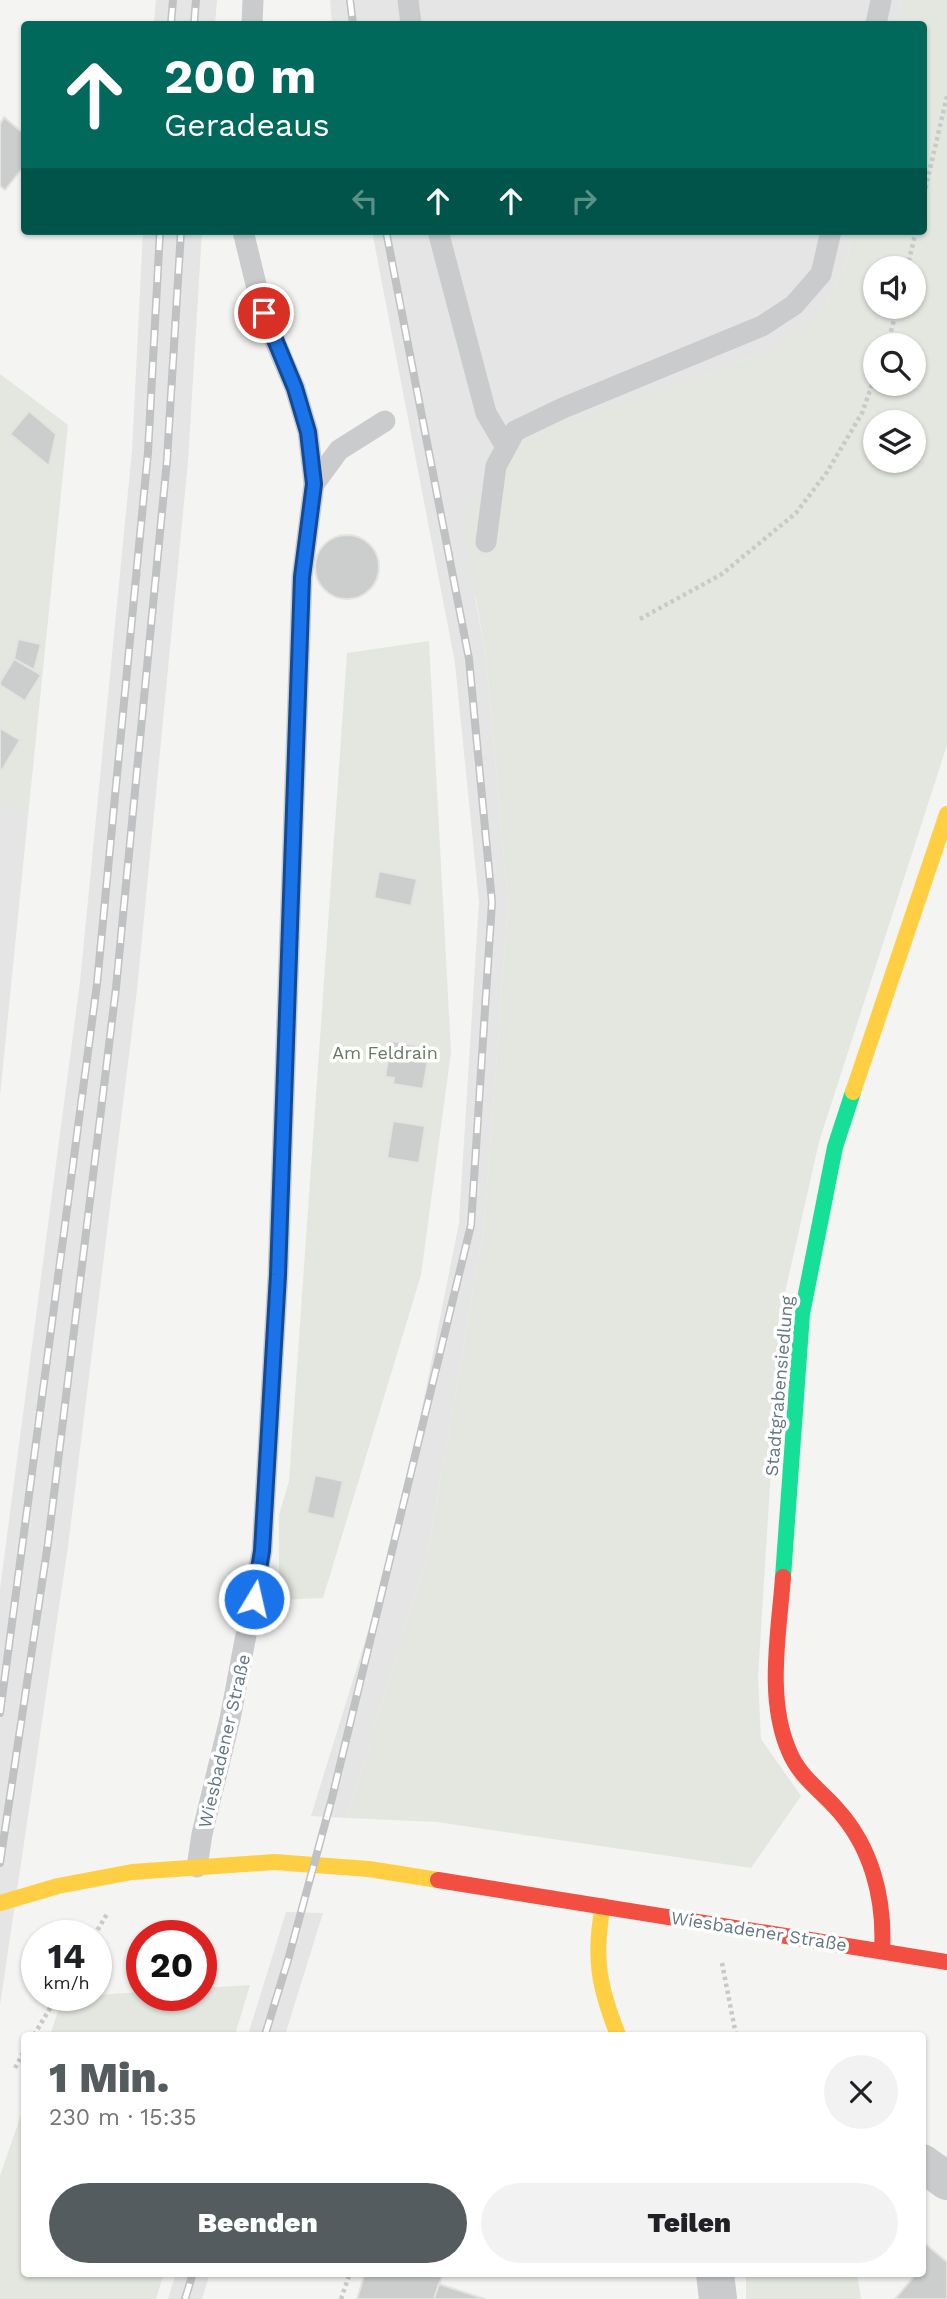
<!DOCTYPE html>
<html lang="de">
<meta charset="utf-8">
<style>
body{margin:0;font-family:"Work Sans",sans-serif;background:#f2f2f2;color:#202124;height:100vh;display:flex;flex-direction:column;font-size:26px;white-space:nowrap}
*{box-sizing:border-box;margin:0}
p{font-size:23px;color:#757577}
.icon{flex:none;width:38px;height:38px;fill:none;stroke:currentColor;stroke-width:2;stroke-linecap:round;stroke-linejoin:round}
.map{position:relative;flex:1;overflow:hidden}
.details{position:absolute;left:21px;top:2032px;width:905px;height:245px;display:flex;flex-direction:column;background:#fff;border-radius:7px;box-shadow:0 2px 5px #0004}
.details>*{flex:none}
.banner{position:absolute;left:21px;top:21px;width:906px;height:214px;border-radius:7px;box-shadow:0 2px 5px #0004;background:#00695c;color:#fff;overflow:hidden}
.tools{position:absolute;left:863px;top:256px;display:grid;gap:14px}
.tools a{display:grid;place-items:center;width:63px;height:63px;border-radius:50%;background:#fff;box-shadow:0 2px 5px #0004;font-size:35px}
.speed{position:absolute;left:21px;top:1920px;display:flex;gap:14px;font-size:35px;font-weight:700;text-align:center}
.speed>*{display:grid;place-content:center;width:91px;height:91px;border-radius:50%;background:#fff;box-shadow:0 2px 5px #0004;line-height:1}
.speed small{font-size:18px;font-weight:400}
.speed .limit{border:10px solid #d22;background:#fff;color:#111}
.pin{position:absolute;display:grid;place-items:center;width:60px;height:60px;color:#fff;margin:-30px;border:4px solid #fff;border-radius:50%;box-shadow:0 2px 7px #0007}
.me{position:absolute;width:77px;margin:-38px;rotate:9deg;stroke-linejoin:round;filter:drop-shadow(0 0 5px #0008)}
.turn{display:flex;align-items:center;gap:24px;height:147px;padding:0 28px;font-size:32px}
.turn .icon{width:91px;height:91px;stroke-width:2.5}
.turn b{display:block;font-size:49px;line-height:60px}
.lanes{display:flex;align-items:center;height:66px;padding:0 28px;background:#0003;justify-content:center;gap:35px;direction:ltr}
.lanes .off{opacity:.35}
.round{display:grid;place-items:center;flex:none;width:74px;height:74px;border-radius:37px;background:#f2f2f2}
.overview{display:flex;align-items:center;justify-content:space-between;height:119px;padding:0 28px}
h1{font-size:42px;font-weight:800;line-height:52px;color:#555c60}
.primary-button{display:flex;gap:14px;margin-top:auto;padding:14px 28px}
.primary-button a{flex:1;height:80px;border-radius:42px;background:#555c60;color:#fff;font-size:28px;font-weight:800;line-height:80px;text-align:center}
.primary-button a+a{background:#f2f2f2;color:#202124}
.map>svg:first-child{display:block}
</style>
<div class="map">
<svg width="947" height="2299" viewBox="0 0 947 2299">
<rect width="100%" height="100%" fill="#f4f4f2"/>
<g fill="#e4e5e4">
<path d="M156 0H217L215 24H154Z"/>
<path d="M330 0H901L896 24H332Z"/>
<path d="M143 231H202L188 461 137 990 68 1546 0 2005V1589L80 982 132 451Z"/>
<path d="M372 231H852L846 263 823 310 774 348 704 376 475 597 486 657 508 904 484 1228 428 1552 347 1818 311 1816 395 1544 459 1223 479 902 455 663Z"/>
<path d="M0 803 28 816 0 1096Z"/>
<path d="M286 1912 323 1913 285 2035H248Z"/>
<path d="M176 2273H210L202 2299H168Z"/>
</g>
<g fill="#e4e7e0" fill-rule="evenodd">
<path d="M901 0H947V745L819 1142 781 1310 758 1677 761 1739 801 1796 751 1868 437 1822 347 1818 428 1552 484 1228 508 904 486 657 462 517 528 436 628 400 704 376 774 348 823 310 846 263 852 231H924V24H896ZM875 268H914V306H875ZM875 345H914V383H875ZM875 422H914V460H875Z"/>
<path d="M0 374 68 425 28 816 0 803Z"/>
<path d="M429 641 451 1052 421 1275 323 1598 279 1600V1515L289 1481 347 653Z"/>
<path d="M250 1985 235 2035H50L63 1997 142 1992V1995H201V1988Z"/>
<path d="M24 2106V2273H164L156 2299H0V2176Z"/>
<path d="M746 2273H857L861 2299H746Z"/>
</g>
<g fill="#cccecd" stroke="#e3e3e2" stroke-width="2">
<path d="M4 117 24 134V166L5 190 0 186V124Z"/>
<path d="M29 411 56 434 49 466 10 434Z"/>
<circle cx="347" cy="567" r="32"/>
<path d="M18 639 41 644 34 670 14 659Z"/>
<path d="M14 659 41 675 25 701 0 685V682Z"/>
<path d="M0 728 20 740 2 770 0 769Z"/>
<path d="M379 871 417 879 411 906 374 898Z"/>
<path d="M391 1041 430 1048 423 1089 393 1084 394 1078 385 1077Z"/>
<path d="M393 1121 425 1126 419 1163 387 1158Z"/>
<path d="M315 1475 343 1481 334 1519 307 1513Z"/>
<path d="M922 2241 947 2262V2299H895L917 2273H922Z"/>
<path d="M365 2273H433L442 2276 434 2299H357Z"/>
<path d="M439 2284 485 2299H434Z"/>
</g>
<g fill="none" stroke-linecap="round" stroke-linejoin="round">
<g stroke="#c8c9c9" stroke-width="4.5" stroke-dasharray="3.5 3.5" stroke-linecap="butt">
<path d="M924 195 947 96"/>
<path d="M907 268 916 231"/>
<path d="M887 345 898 306"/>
<path d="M640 619 722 574 796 513 827 472 862 413 875 376"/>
<path d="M94 1936 107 1914"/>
<path d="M722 1963 736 2035"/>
<path d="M34 2035 58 1995"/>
<path d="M15 2068 24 2051"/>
<path d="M341 2299 350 2273"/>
</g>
<g stroke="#cacbcc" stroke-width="21">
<path d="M408 0 411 24"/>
<path d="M252 24 253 0"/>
<path d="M876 24 881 0"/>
<path d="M438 231 486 413 506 447"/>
<path d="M314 484 339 450 385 421"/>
<path d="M486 542 496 466 515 431 563 408 762 326 794 305 821 274 831 231"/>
<path d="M197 1867 202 1834 230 1719 262 1551 278 1275 302 577 314 484 308 432 295 388 263 313 243 231"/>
</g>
<g stroke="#cacbcc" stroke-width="38">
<path d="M922 2163 947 2181"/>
<path d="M715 2273 718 2299"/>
</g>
<path stroke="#16e098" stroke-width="16" d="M783 1577 802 1314 835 1147 853 1092"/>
<g stroke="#ffcf43" stroke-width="16">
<path d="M853 1092 947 814"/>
<path d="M0 1903 58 1886 132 1872 274 1862 369 1869 438 1880"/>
<path d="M603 1906C593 1957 599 1987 618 2035"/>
</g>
<g stroke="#f24e42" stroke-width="16">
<path d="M783 1577C779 1633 766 1698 789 1751 799 1776 819 1789 836 1808 872 1847 885 1899 882 1951"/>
<path d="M438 1880 947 1962"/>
</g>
<defs>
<g id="rail">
<path d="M350 0 353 24"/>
<path d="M171 24 173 0"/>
<path d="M194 24 196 0"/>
<path d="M0 1713 97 984 148 452 160 231"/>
<path d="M0 1863 48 1543 116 988 167 460 181 231"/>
<path d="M265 2035 288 1960 332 1798 471 1225 492 902 469 659 386 231"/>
<path d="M185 2299 193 2273"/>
</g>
</defs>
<use href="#rail" stroke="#bfc1c2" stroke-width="8"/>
<use href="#rail" stroke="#fff" stroke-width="5" stroke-dasharray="16" stroke-linecap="butt"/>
</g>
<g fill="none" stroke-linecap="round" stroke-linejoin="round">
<defs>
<path id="route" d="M254 1599 262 1551 278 1275 302 577 314 484 308 432 295 388 264 313"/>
</defs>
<use href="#route" stroke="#114b97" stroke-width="18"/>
<use href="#route" stroke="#1a73e8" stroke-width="12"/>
</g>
<g text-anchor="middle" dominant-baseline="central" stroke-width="7" stroke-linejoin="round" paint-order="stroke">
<g font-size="18" fill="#687a62" stroke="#fff">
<text x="385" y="1052">Am Feldrain</text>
</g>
<g font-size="18" fill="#637783" stroke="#fff">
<text transform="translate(779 1386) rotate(-85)">Stadtgrabensiedlung</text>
<text transform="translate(224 1741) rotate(-77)">Wiesbadener Straße</text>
<text transform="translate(759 1931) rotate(9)">Wiesbadener Straße</text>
</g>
</g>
</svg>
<div class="tools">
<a><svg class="icon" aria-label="sound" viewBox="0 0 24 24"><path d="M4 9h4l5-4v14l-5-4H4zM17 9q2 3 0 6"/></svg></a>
<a><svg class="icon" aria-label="search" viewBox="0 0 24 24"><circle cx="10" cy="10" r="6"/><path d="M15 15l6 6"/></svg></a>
<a><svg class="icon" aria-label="layers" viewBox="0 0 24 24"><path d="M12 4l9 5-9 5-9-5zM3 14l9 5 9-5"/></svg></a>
</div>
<div class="speed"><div>14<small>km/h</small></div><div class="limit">20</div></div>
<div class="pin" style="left:264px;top:313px;background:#d93025"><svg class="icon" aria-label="arrive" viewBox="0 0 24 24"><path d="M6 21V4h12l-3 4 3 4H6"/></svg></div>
<svg class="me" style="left:254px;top:1599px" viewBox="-20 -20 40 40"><circle r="17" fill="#1a73e8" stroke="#fff" stroke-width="3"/><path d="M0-11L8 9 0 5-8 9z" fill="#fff"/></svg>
<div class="banner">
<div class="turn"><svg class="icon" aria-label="ahead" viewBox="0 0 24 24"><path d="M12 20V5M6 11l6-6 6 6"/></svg><div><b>200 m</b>Geradeaus</div></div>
<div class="lanes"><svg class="icon off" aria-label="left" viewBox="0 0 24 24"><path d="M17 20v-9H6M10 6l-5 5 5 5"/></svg><svg class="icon" aria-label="ahead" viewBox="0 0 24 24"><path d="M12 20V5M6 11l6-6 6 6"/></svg><svg class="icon" aria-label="ahead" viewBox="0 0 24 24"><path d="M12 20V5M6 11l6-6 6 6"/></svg><svg class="icon off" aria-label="right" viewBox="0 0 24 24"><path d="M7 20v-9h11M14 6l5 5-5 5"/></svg></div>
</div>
<section class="details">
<div class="overview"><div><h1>1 Min.</h1><p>230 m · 15:35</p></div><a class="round"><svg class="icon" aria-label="close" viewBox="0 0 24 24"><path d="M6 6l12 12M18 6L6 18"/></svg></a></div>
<div class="primary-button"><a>Beenden</a><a>Teilen</a></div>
</section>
</div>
